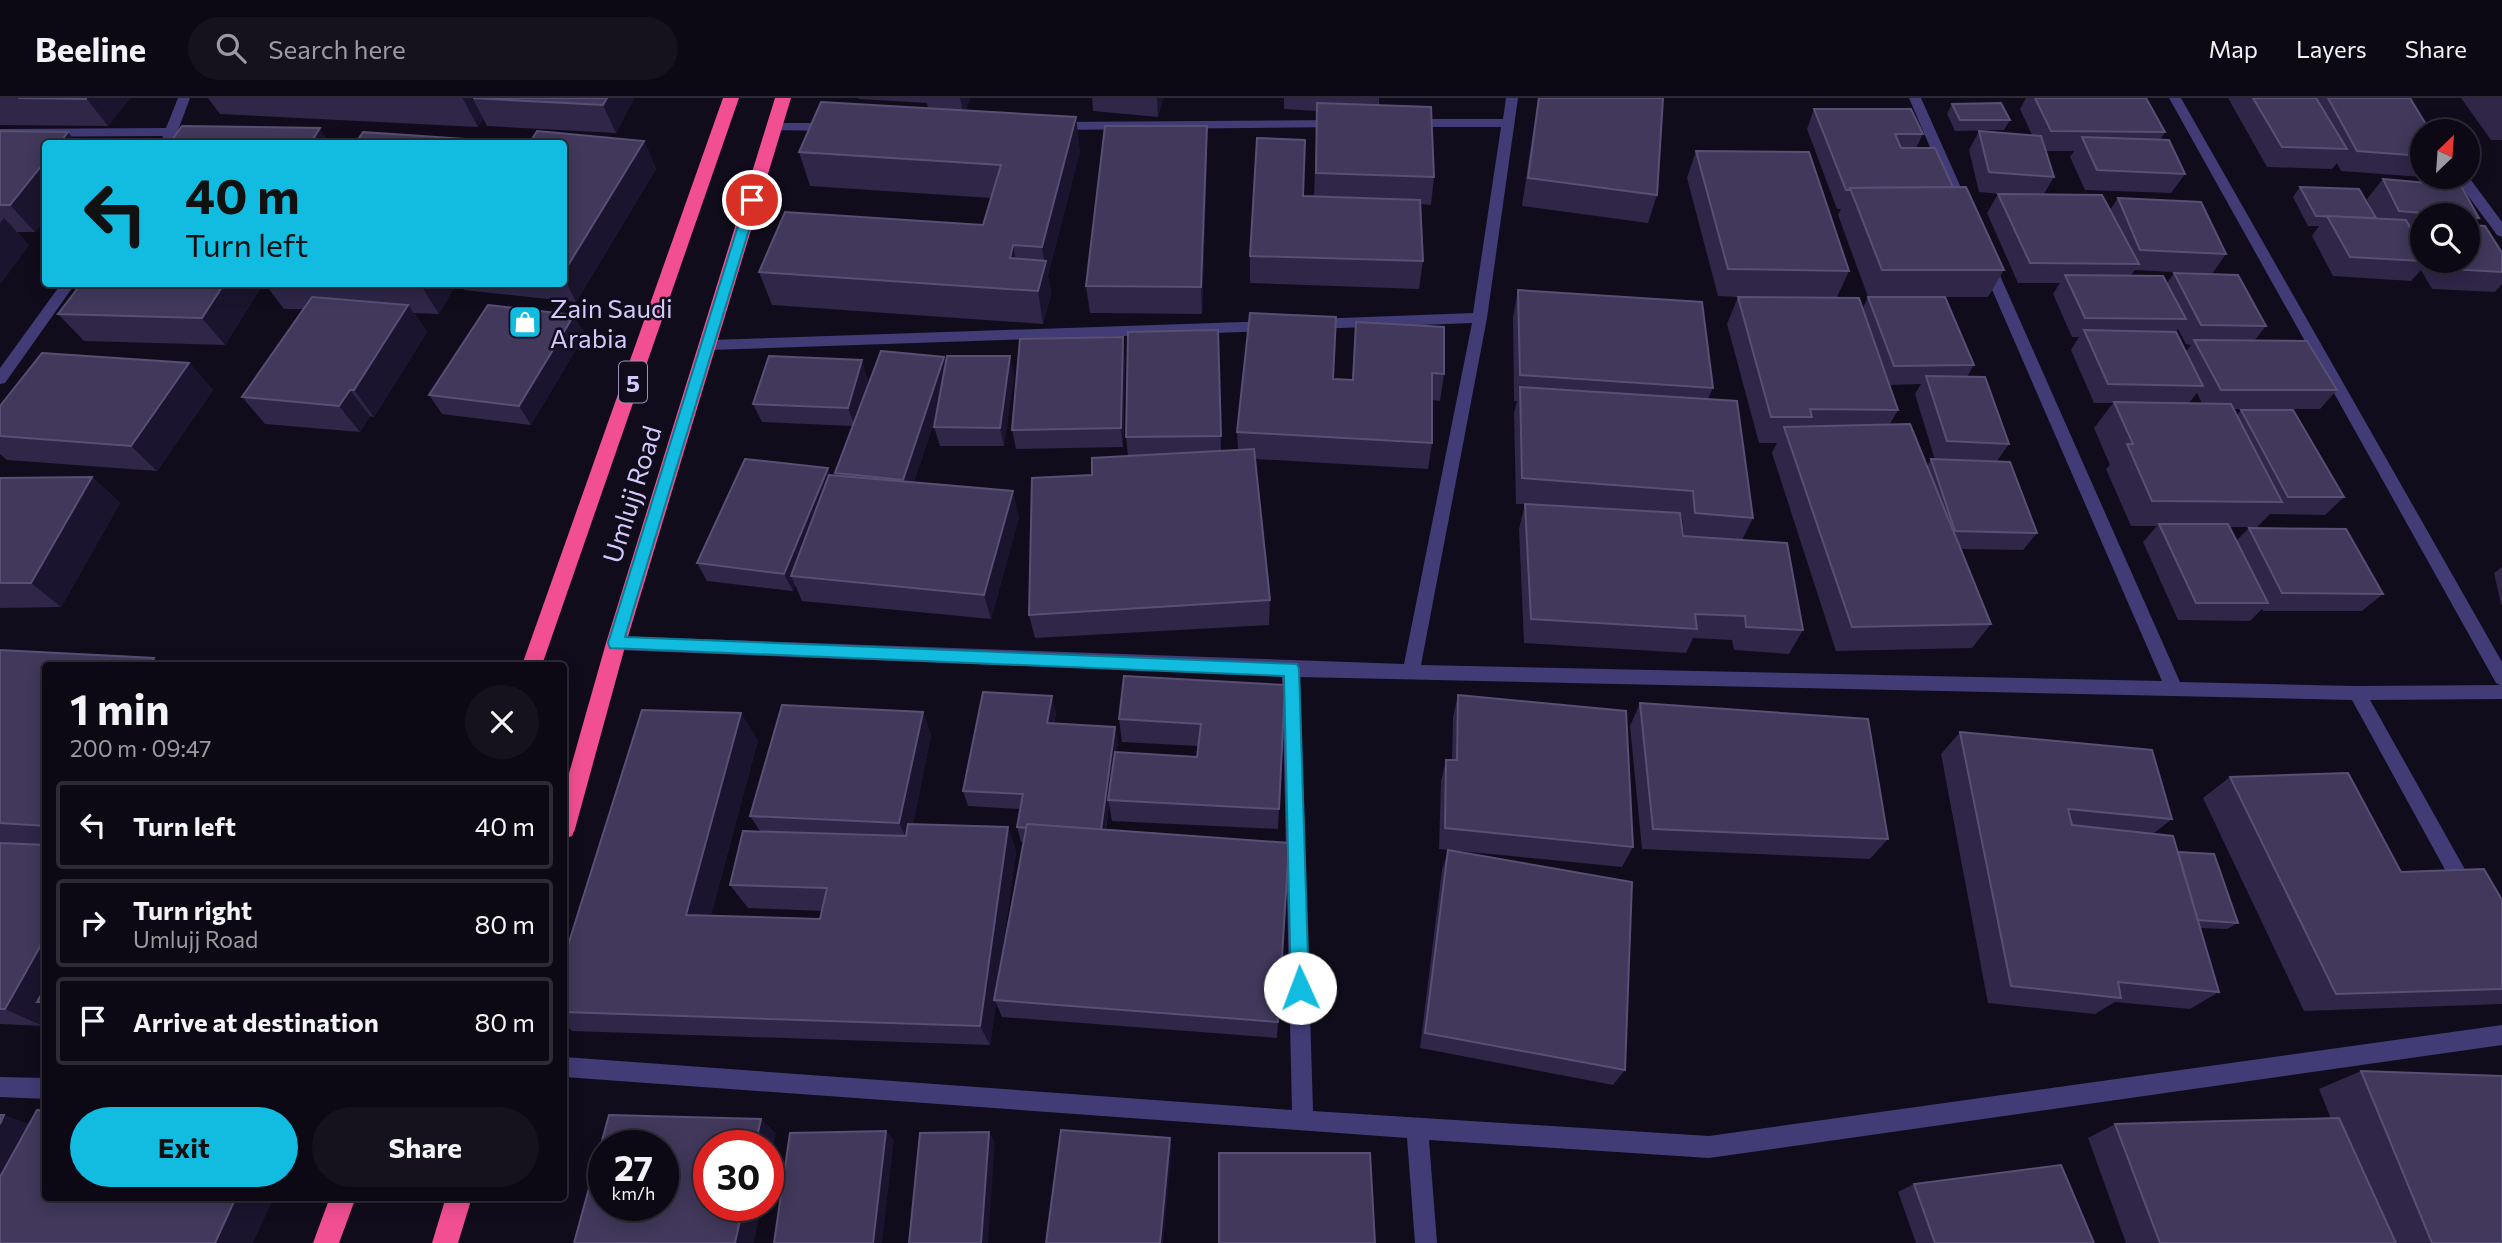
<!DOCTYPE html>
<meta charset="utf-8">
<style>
body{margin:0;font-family:Commissioner,sans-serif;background:#15121d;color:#f1f3f6;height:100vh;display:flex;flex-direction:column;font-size:26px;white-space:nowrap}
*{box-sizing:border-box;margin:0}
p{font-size:23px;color:#9a9aa0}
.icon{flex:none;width:38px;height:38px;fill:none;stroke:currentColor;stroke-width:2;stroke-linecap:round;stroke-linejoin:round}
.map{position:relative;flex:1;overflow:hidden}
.panel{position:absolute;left:42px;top:564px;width:525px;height:539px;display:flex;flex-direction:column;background:#0c0914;border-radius:7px;box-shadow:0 4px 18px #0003,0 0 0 2px #2c2a34}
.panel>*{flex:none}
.top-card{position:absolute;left:42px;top:42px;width:525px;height:147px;border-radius:7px;box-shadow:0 4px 18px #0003,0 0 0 2px #2c2a34;background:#11bce0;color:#111;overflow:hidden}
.needle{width:46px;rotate:25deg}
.fabs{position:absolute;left:2410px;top:21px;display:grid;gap:14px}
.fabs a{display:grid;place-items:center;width:70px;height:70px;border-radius:50%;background:#0c0914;box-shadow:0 4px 18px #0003,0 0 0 2px #2c2a34;font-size:35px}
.speed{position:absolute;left:588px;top:1032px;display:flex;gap:14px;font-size:35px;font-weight:700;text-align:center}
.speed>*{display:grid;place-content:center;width:91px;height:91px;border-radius:50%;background:#0c0914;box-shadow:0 4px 18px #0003,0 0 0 2px #2c2a34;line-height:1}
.speed small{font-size:18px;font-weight:400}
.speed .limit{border:10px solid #d22;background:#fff;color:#111}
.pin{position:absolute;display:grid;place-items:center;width:60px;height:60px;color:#fff;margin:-30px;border:4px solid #fff;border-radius:50%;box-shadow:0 2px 7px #0007}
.me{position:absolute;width:77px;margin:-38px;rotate:358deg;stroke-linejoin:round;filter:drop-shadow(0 0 5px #0008)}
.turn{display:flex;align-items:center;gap:24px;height:147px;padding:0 28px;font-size:32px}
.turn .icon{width:91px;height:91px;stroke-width:2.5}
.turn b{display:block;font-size:49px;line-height:60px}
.round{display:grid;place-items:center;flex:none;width:74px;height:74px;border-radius:37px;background:#15121d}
.headline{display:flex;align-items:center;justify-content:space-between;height:119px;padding:0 28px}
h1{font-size:42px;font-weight:700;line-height:52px}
.primary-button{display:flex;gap:14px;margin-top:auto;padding:14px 28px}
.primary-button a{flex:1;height:80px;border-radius:42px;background:#11bce0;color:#111;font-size:28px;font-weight:700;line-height:80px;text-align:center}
.primary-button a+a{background:#15121d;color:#f1f3f6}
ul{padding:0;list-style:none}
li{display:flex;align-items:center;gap:21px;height:88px;margin:0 14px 10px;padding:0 14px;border:4px solid #2c2a34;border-radius:7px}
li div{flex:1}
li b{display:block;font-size:26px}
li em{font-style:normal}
header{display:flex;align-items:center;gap:42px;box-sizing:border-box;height:98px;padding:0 35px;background:#0c0914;border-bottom:2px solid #2c2a34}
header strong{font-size:33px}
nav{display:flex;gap:38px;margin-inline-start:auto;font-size:24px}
.search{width:490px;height:63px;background:#15121d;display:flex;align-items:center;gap:18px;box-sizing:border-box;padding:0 24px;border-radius:38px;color:#9a9aa0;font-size:26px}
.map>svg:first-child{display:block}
</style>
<header>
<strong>Beeline</strong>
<div class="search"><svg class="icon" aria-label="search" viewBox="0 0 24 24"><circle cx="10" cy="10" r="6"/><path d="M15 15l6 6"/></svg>Search here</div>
<nav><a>Map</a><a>Layers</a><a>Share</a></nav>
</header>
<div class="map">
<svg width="2502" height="1145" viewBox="0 0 2502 1145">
<rect width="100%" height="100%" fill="#100c1b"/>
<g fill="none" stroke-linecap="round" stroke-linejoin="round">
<g fill="#413b76" fill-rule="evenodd">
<path d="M178 0H190L173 46H160L163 38 0 39V31L166 30Z"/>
<path d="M1506 0H1518L1487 220 1421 567 2162 583 1980 164 1987 159 1994 164 2180 584 2357 588 2500 587 2496 585 2169 0H2181L2502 564V601L2370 602 2477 793 2474 799 2467 802 2460 799 2352 602 1300 579 1313 1013 1709 1038 2502 927V947L1709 1060 1429 1042 1437 1145H1415L1407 1040 564 979V959L1292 1012 1282 578 616 552 610 550 607 545 610 540 616 538 1404 566 1472 225 1314 231 1307 226 1314 221 1473 215 1501 29H1407L1401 25 1407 21H1503Z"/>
<path d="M1909 0H1921L1970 110 1968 113 1963 114 1956 110Z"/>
<path d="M1341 22 1347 26 1346 29 1054 32 1048 28 1054 24Z"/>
<path d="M774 25H833L839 29 833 33 769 32 768 29Z"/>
<path d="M2468 78 2502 124V139L2497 137 2454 79Z"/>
<path d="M61 186H75L5 285 0 286V270Z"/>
<path d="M1272 223 1279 228 1272 233 709 252 702 247 709 242Z"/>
<path d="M0 979 46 980V1001L0 999Z"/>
</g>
<g fill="#f14f91" fill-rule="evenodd">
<path d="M723 0H739L542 567H522Z"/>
<path d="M775 0H791L626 545 575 731 572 738 564 741V693L606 545Z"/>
<path d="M330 1099H356L339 1145H313Z"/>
<path d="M446 1099H472L458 1145H432Z"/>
</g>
</g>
<g fill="#2f2648" fill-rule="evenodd">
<path d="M0 0H130L108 28 0 27Z"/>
<path d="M208 0H634L616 35 487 28 483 20 478 29 220 16Z"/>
<path d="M859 0H970L966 12 1080 53 1048 177 1051 196 1043 226 772 207 759 174 983 127 991 100 810 88 799 54 928 10 927 5 859 1Z"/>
<path d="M1092 0H1163L1158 19 1093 13Z"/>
<path d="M1284 0H1379V7L1434 79 1431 107 1421 106 1423 163 1419 191 1250 185V158L1303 98H1314L1317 13 1284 11Z"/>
<path d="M1538 0H1663L1657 97 1648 125 1522 108Z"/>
<path d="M2026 0H2146L2165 34 2160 42 2185 76 2171 95 2085 92 2070 59 2074 53H2046L2054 79 2044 96 2110 112 2118 100 2226 156 2212 176 2135 172 2131 177 2167 185 2174 175 2266 228 2254 243 2337 292 2320 311H2234L2237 317 2241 312 2344 399 2325 417 2270 416 2257 429H2229L2236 443 2249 430 2383 496 2362 513H2263L2262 511 2250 523 2178 522 2143 444 2157 428H2131L2106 371 2110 367 2094 330 2113 305H2094L2071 252 2079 239H2072L2053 196 2060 185H2018L1987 115 1998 96H2001L1979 94 1969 52 1979 33 2032 37 2020 11ZM2178 231 2186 246 2191 247 2186 253 2176 234ZM2197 295 2202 305H2189Z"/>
<path d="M2228 0H2316V1L2317 0H2410L2422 33V79L2341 73 2337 65 2332 71 2267 69Z"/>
<path d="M2461 0H2502V42H2491Z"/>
<path d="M1952 6 2010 22 2004 32 1955 33 1947 16Z"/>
<path d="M1814 11 1923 36 1916 50 1953 89 2004 172 1988 199H1945L1974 267 1967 279 2009 346 1997 363 2037 435 2023 452 1961 451 1991 526 1972 550 1836 553 1772 355 1777 345H1759L1727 226 1738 199 1718 198 1687 80 1696 53 1849 173 1837 199 1863 210 1868 199 1838 117 1841 111H1837L1807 31ZM1921 286 1915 296 1935 362 1931 361 1927 368 1890 326 1898 312 1889 287Z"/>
<path d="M0 33 68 34 77 46H46V121L35 134H17L29 147 0 186Z"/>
<path d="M644 43 656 71 576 204 464 192 460 186H564V46Z"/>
<path d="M1207 56 1202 216 1090 215 1086 188Z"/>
<path d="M2383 81 2479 120 2472 128 2502 155V186L2495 194 2432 191 2421 172 2411 183 2333 178 2312 138 2319 128H2308L2293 99 2300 89 2376 121 2367 101ZM2422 117H2468V163H2422Z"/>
<path d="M81 186H263L225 247 84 243 58 216Z"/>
<path d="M265 186H456L439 216 414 215 427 234 374 319 370 318 360 334 265 326 242 299 304 211H284Z"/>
<path d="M1518 192 1713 290 1708 301 1753 420 1742 442 1803 532 1789 556 1734 552 1732 542 1693 540 1686 555 1524 545 1519 431 1525 406H1516L1514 315 1517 303H1514L1513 219ZM1681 418H1682L1684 438H1683Z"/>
<path d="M1356 224 1444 276 1440 303 1432 302V345L1428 371 1255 361 1270 502 1269 527 1035 540 1029 517 1092 377 1128 358 1126 339 1218 232 1221 353 1238 352 1237 334 1333 281 1352 282Z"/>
<path d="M585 236 531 327 442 316 429 297Z"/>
<path d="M1125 259 1123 349 1016 351 1012 332Z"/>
<path d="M189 265 213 292 157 373 7 362 0 356V308Z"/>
<path d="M946 265 1014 277 1004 348H940L934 329 937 315 914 384 1019 419 991 521 802 503 795 487 793 493 707 483 697 465 830 377H835V375L852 328 762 324 753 306 868 281 862 304Z"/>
<path d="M92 379 120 405 61 509 0 510V380Z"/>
<path d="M2502 469V507L2501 506 2494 475Z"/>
<path d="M0 552 154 560 162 567H46V923L43 928 0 926Z"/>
<path d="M1285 587 1278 731 1112 723 1109 707 1106 732 1289 745 1277 940 1002 919 996 905 990 947 572 933 564 926V860L758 642 711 817 820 821 822 813 748 810 730 787 760 733 750 718 923 614 931 637 913 726 1008 729 1016 754 1000 869 1024 744H1021L1017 729 1020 711 968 708 963 693 1056 614 1054 626 1115 629 1118 645 1116 654 1197 659 1198 648 1122 644 1119 621Z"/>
<path d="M1458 597 1633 749 1622 769 1439 751 1441 683 1446 662H1452L1453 619Z"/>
<path d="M1640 605 1888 741 1870 761 1642 751 1630 628Z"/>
<path d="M1960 634 2172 721 2153 736 2178 754 2238 825 2227 831 2200 830 2219 894 2190 911 2115 904 2095 916 1988 905 1941 656Z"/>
<path d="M2230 679 2401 774 2502 802V906L2304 913 2203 700Z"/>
<path d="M1448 752 1625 972 1613 987 1420 950 1442 772Z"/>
<path d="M2361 973 2502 1145H2126L2088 1040 2115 1026 2331 1021 2319 991Z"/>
<path d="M1914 1086 2094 1145H1916L1898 1094Z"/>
</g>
<g fill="#1b142e">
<path d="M86 0H130L108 28Z"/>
<path d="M463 0H496L473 1 483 20 478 29 463 1Z"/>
<path d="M607 0H634L616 35 603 7Z"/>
<path d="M960 0H970L964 19Z"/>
<path d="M1157 0H1163L1158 19Z"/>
<path d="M1076 19 1080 53 1048 177 1051 196 1043 226 1038 193 1045 169 1042 149Z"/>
<path d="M1207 28V56L1202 216 1201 189Z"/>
<path d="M320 30 330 46H310Z"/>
<path d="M68 34 77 46H59Z"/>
<path d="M644 43 656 71 576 204 564 180V174Z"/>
<path d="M46 62V121L35 134 10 107Z"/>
<path d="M4 120 29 147 0 186V125Z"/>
<path d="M1013 147 1019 181 1016 194 1010 160Z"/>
<path d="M224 186H263L225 247 202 220Z"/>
<path d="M424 186H456L439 216 422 189Z"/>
<path d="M408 207 427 234 374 319 354 292Z"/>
<path d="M574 217 585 236 531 327 519 308Z"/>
<path d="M1123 239 1125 259 1123 349 1121 330Z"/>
<path d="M1010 258 1014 277 1004 348 1000 330Z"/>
<path d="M944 259 949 278 909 400 903 382Z"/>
<path d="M862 262 868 281 855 328 848 310Z"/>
<path d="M189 265 213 292 157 373 131 348Z"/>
<path d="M350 292 370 318 360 334 339 308Z"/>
<path d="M828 370 835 389 791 478 795 487 793 493 784 476Z"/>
<path d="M92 379 120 405 61 509 31 485Z"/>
<path d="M1013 393 1019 419 991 521 984 497Z"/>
<path d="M154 560 162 567H150Z"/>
<path d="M1052 598 1056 614 1051 641 1047 625Z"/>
<path d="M923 614 931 637 909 746 899 725Z"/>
<path d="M741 615 758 642 705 839 686 817Z"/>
<path d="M1115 629 1118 645 1110 703 1108 702 1109 707 1103 749 1100 734Z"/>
<path d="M1008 729 1016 754 996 903 994 902 996 905 990 947 980 928Z"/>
<path d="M46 838V904H37L46 908V923L43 928 5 911Z"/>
<path d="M4 1017 43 1031 0 1122V1026Z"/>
<path d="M761 1021 776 1035 768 1074V1048H755Z"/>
<path d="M886 1033 894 1042 882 1145H873Z"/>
<path d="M989 1034 995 1044 988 1145H981Z"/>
<path d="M1170 1040 1172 1050 1163 1145H1160Z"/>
<path d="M236 1099H274L253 1145H215Z"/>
<path d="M743 1108H761L754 1145H735Z"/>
</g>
<g fill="#41385b" stroke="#584f74" stroke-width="2" fill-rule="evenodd">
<path d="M18 0H86V1Z"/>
<path d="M473 0H607L603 7Z"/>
<path d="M1539 0H1663L1657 97 1528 80Z"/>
<path d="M2035 0H2146L2165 34 2051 33Z"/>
<path d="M2253 0H2316L2347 51 2282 49Z"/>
<path d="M2328 0H2410L2430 33H2422V58L2357 53Z"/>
<path d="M821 4 1076 19 1042 149 1013 147 1010 160 1046 163 1038 193 759 174 785 114 983 127 1001 67 799 54Z"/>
<path d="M1317 5 1431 9 1434 79 1316 75Z"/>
<path d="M2001 5 2010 22H1960L1952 6Z"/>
<path d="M1814 11H1911L1923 36H1895L1901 50H1935L1953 89 1850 90 1849 92H1846Z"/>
<path d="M182 28 320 30 310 46H169Z"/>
<path d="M1105 28H1207L1201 189 1086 188Z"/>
<path d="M0 33 68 34 59 46H46V62L10 107H0Z"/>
<path d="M537 33 644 43 564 174V46H529Z"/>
<path d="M1979 33 2041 38 2054 79 1989 74Z"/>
<path d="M363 34 482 42 479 46H355Z"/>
<path d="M2082 39 2169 42 2185 76 2097 72Z"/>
<path d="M1257 40 1305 42 1303 98 1420 102 1423 163 1250 158Z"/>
<path d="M1696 53 1809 54 1849 173 1728 171Z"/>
<path d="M2383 81 2461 88 2479 120 2468 119V117H2448L2399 113Z"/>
<path d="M1966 89 2004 172H1882L1850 90Z"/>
<path d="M2300 89 2359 91 2376 120 2316 118Z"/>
<path d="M1998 96 2102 97 2139 166 2030 165Z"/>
<path d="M2118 100 2201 104 2226 156 2140 152Z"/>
<path d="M2327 118 2406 122 2422 151V163L2350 159Z"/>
<path d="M2468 127 2485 128 2502 155V174L2450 171 2445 163H2468Z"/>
<path d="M2174 175 2238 177 2266 228 2201 227Z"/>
<path d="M2065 177 2163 178 2186 221 2085 220Z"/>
<path d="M81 186H224L202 220 58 216Z"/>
<path d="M319 186H424L422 189Z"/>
<path d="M1518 192 1702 204 1713 290 1520 277Z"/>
<path d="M312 199 408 207 354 292H350L339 308 242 299Z"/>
<path d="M1738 199 1859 200 1898 312 1810 311 1812 319H1771Z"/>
<path d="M1868 199H1945L1974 267 1894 268Z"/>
<path d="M488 207 574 217 519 308 429 297Z"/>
<path d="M1250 215 1336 219 1333 281 1353 282 1356 224 1444 229V276L1432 275V345L1237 334Z"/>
<path d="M1218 232 1221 338 1126 339 1128 234Z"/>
<path d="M2084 232 2176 234 2203 288 2108 286Z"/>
<path d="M1123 239 1121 330 1012 332 1020 241Z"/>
<path d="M2194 242 2307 243 2337 292H2221Z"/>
<path d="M881 253 944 259 903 382 835 375Z"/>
<path d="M42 255 189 265 131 348 0 338V308Z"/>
<path d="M769 258 862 262 848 310 753 306Z"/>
<path d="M947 258H1010L1000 330 934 329Z"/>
<path d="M1926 278 1985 279 2009 346 1947 343Z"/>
<path d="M1520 289 1737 303 1753 420 1695 415 1693 393 1522 380Z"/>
<path d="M2114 304 2231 306 2282 404 2152 403 2127 346H2133Z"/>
<path d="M2241 312H2293L2344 399H2288Z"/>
<path d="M1910 326 1991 526 1852 529 1784 329Z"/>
<path d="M1254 351 1270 502 1029 517 1032 380 1092 377V360Z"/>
<path d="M745 361 828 370 784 476 697 465Z"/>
<path d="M1931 361 2010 364 2037 435 1955 433Z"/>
<path d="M829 377 1013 393 984 497 791 478Z"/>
<path d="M92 379 31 485H0V380Z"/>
<path d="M1525 406 1680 415 1683 438 1787 445 1803 532 1746 529 1745 518 1695 516 1697 531 1531 521Z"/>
<path d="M2159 426H2228L2268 505H2196Z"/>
<path d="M2249 430 2346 431 2383 496 2282 495Z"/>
<path d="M0 552 154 560 150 567H46V728L0 725Z"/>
<path d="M1124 578 1285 587 1279 711 1108 702 1115 654 1197 659 1201 626 1119 621Z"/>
<path d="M983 594 1052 598 1047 625 1115 629 1101 732 1027 726V730L1017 729 1023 696 963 693Z"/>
<path d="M1458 597 1626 613 1633 749 1445 730 1446 662H1457Z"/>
<path d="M1640 605 1868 621 1888 741 1653 731Z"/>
<path d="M782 607 923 614 899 725 750 718Z"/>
<path d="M642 612 741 615 686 817 820 821 827 790 730 787 743 733 906 738 908 726 1008 729 980 928 564 914V860Z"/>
<path d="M1960 634 2152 652 2172 721 2068 711 2072 727 2173 738 2219 894 2118 884 2121 900 2011 888Z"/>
<path d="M2348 675 2401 774 2484 771 2502 802V891L2336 896 2230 679Z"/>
<path d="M1027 726 1289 745 1278 924 994 902Z"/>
<path d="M0 745 46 747V838L5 911H0Z"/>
<path d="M1448 752 1632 784 1625 972 1425 935Z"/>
<path d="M2178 754 2214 756 2238 825 2198 822Z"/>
<path d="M46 888V904H37Z"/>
<path d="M2361 973 2502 978V1145H2432Z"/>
<path d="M37 1012 46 1013V1099H236L215 1145H0V1079Z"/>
<path d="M0 1017H4L0 1026Z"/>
<path d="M609 1017 761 1021 755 1048H709V1108H743L735 1145H574ZM604 1048H663V1108H604Z"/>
<path d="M2339 1020 2396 1145H2160L2115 1026Z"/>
<path d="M1061 1032 1170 1040 1160 1145H1046Z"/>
<path d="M886 1033 873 1145H774L790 1035Z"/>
<path d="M989 1034 981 1145H909L920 1035Z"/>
<path d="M1219 1055H1370L1375 1145H1219Z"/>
<path d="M2061 1067 2094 1145H1935L1914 1086Z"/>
</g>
<path fill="#11bce0" stroke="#0b7a92" stroke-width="2" d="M752 98 758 102 625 539 1297 566 1299 571 1309 890 1306 896 1300 899 1293 896 1291 890 1284 578 610 550 608 545 746 102Z"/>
<defs>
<symbol id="shop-square" viewBox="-11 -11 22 22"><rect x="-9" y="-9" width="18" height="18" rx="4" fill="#11bce0" stroke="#100c1b"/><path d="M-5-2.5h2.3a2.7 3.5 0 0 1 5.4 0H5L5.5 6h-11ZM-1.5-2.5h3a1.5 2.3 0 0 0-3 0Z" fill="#fff"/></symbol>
</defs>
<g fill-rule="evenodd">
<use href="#shop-square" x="506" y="205" width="38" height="38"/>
</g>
<g text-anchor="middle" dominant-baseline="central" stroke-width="5" stroke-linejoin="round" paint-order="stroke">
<rect fill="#100c1b" stroke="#9891b8" stroke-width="2" x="619" y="263.5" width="28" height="41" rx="5"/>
<g font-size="24" font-weight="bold" fill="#d3cafb">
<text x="633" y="284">5</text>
</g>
<g font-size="26" fill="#d3cafb" stroke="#100c1b" text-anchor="start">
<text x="550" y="209">Zain Saudi<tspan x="550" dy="30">Arabia</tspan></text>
</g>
<g font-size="26" fill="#d3cafb" stroke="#100c1b">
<text transform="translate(631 396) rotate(-73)">Umlujj Road</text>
</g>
</g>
</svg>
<div class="fabs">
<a><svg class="needle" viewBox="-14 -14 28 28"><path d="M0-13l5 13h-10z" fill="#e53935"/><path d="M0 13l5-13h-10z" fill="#9a9aa0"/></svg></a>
<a><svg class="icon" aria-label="search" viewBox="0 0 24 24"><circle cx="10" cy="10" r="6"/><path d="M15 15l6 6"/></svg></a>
</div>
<div class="speed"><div>27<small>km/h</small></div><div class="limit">30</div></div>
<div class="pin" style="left:752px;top:102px;background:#d93025"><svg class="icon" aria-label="arrive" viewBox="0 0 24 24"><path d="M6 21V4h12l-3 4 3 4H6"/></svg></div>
<svg class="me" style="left:1300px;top:890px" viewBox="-20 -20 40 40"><circle r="19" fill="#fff"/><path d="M0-13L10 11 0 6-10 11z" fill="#11bce0"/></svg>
<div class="top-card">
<div class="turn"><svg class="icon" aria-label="left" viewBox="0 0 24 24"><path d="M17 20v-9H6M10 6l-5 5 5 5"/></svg><div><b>40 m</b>Turn left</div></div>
</div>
<section class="panel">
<div class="headline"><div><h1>1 min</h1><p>200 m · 09:47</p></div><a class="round"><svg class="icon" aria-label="close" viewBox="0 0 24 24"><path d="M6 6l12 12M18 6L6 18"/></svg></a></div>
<ul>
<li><svg class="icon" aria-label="left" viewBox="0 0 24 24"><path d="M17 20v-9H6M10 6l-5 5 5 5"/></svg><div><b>Turn left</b></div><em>40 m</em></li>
<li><svg class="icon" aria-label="right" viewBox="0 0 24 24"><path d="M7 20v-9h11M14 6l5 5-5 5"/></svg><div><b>Turn right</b><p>Umlujj Road</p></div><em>80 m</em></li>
<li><svg class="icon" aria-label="arrive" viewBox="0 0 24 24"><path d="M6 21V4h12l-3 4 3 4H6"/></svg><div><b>Arrive at destination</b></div><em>80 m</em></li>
</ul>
<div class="primary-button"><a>Exit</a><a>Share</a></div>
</section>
</div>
